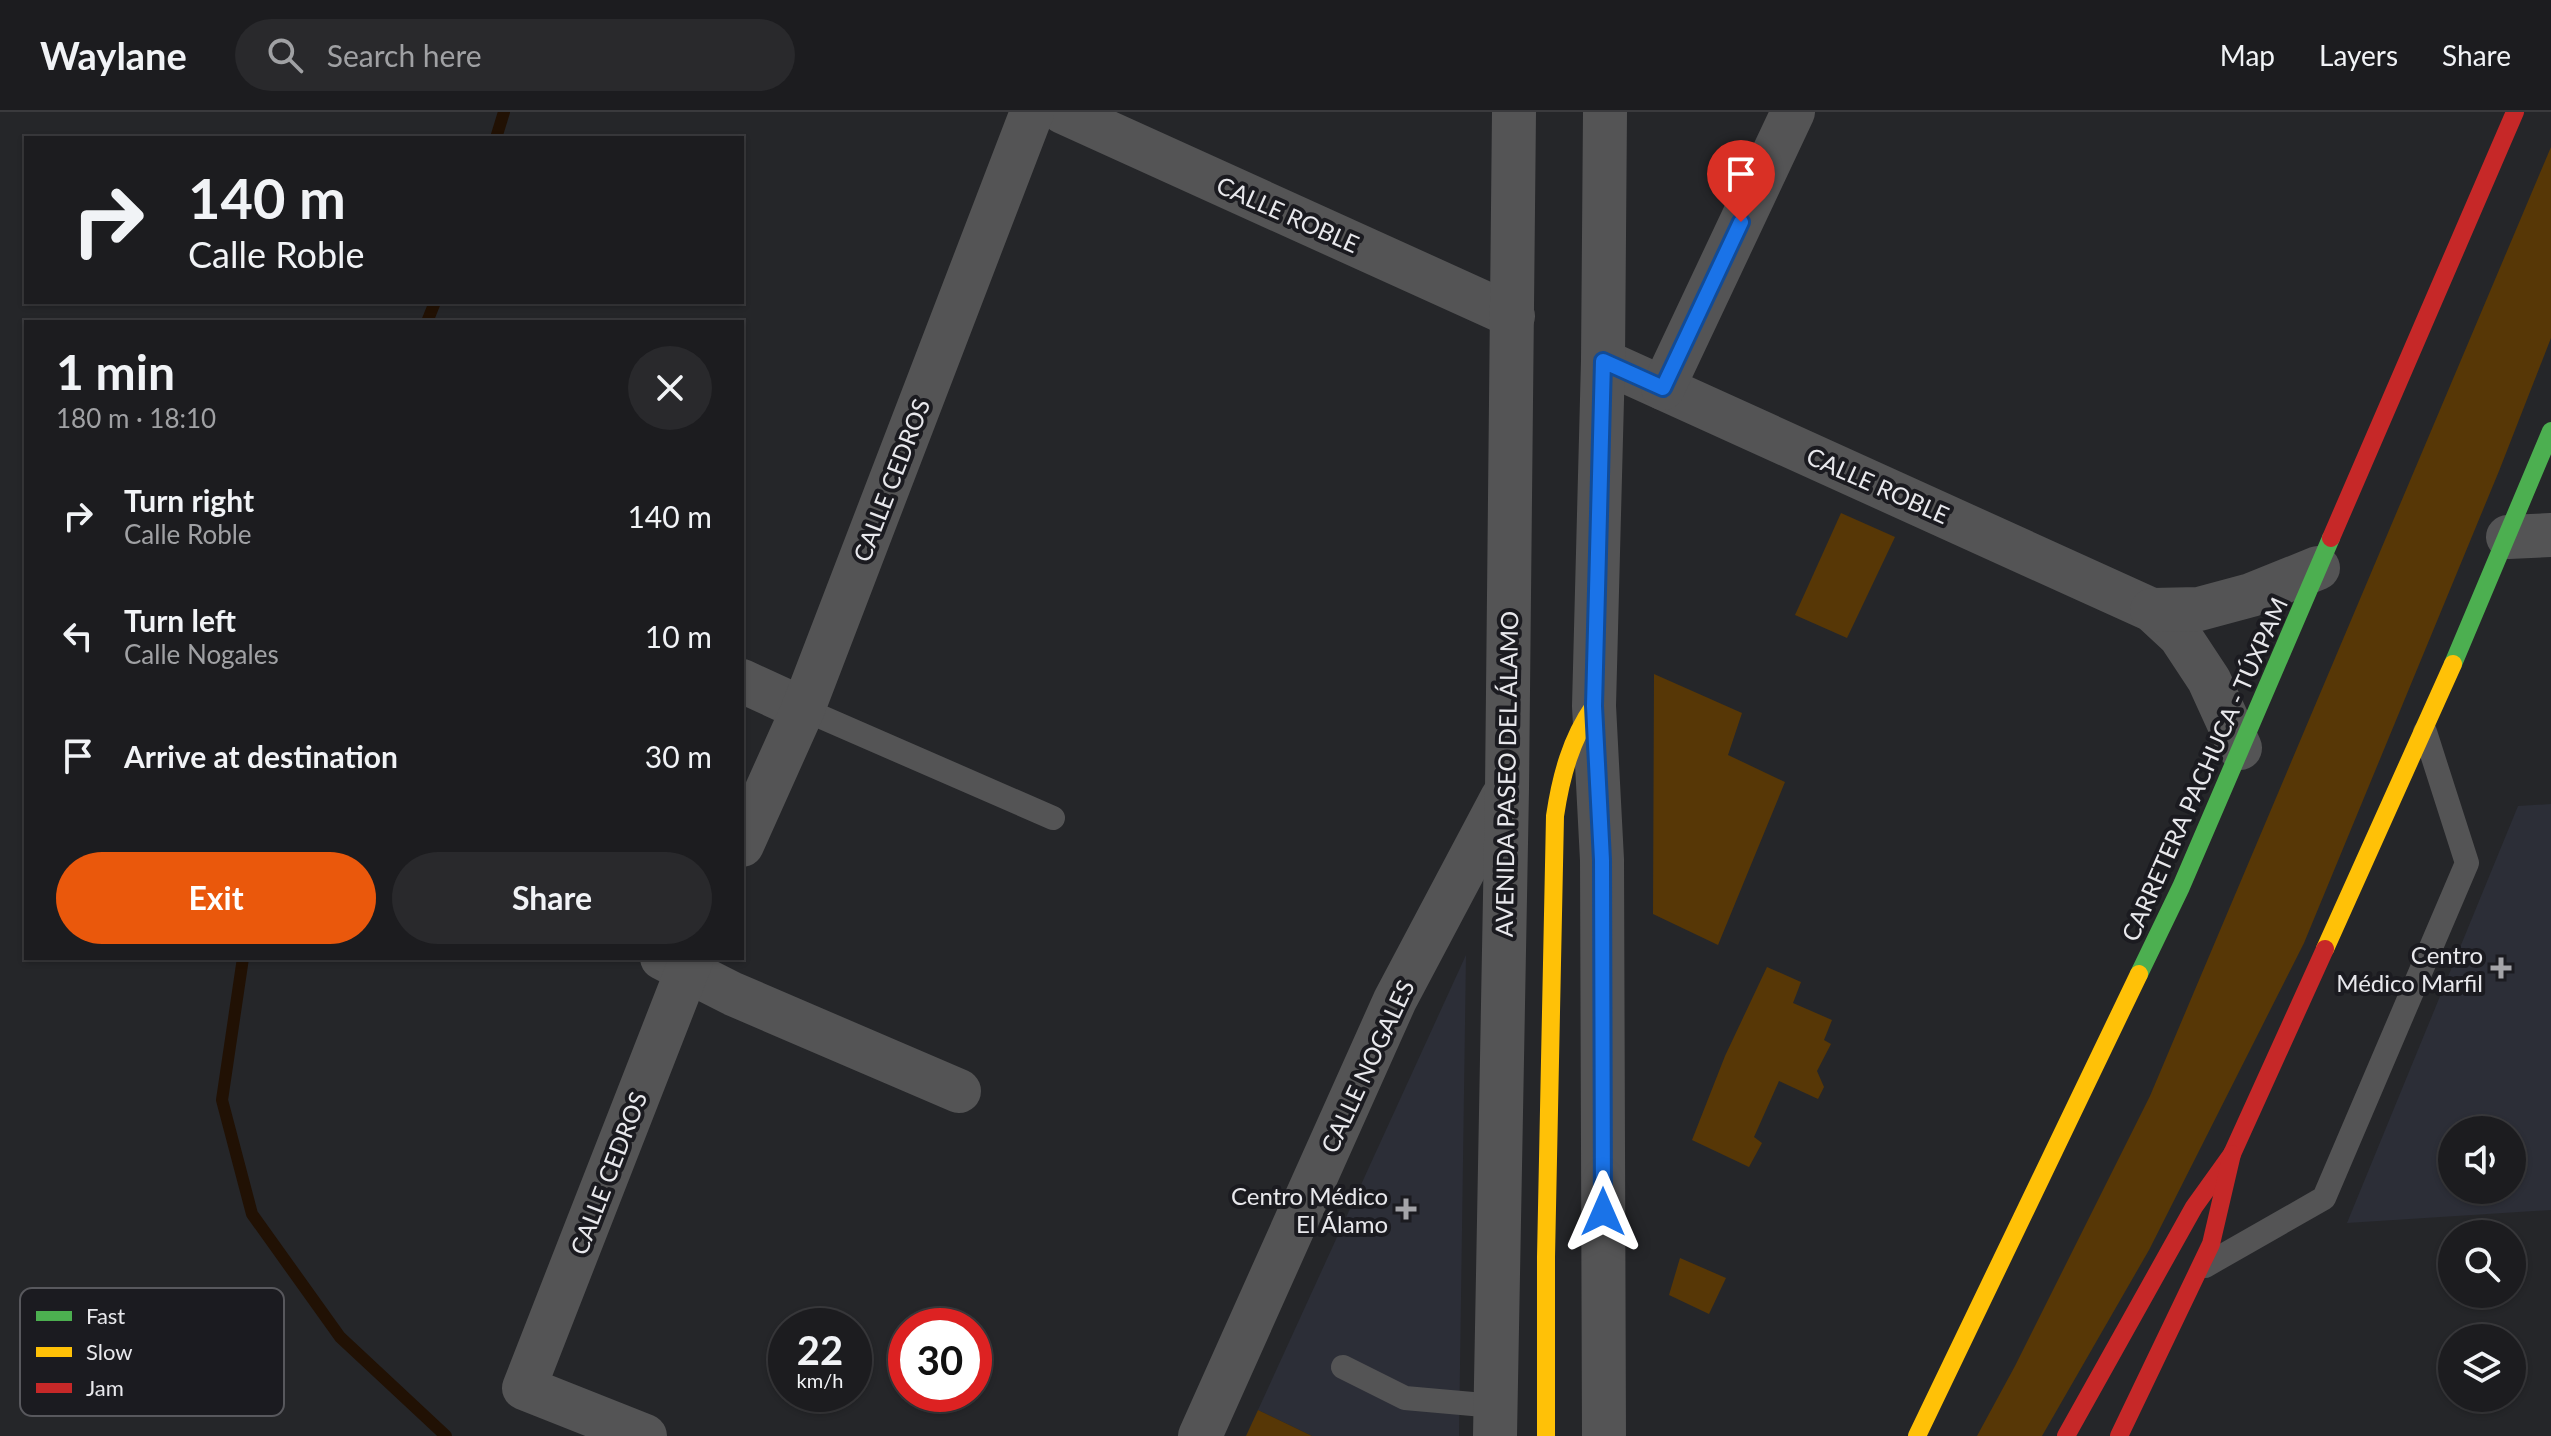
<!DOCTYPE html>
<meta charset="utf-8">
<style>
body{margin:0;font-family:Lato,sans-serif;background:#29292c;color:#f1f3f6;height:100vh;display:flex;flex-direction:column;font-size:30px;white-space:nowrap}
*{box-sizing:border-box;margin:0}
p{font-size:26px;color:#a0a1a4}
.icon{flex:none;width:44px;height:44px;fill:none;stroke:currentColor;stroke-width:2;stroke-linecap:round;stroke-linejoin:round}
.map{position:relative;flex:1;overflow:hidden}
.drawer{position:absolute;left:24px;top:208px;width:720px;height:640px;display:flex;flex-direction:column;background:#1c1c1f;border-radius:0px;box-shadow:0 2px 6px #0004,0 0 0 2px #3a3a3d}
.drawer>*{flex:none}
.banner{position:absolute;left:24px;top:24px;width:720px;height:168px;border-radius:0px;box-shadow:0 2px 6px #0004,0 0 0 2px #3a3a3d;background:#1c1c1f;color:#f1f3f6;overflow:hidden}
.controls{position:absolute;left:2438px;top:1004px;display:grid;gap:16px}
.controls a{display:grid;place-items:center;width:88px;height:88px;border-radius:50%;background:#1c1c1f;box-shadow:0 2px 6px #0004,0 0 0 2px #3a3a3d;font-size:40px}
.speed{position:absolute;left:768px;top:1196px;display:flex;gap:16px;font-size:40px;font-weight:700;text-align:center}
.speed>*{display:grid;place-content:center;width:104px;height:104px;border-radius:50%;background:#1c1c1f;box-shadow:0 2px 6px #0004,0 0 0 2px #3a3a3d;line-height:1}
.speed small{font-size:20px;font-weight:400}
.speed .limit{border:12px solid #d22;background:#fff;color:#111}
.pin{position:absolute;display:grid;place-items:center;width:68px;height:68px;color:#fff;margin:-82px -34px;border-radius:50% 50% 50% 0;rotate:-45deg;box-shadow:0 0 8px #0007}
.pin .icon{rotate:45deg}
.me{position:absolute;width:88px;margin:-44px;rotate:0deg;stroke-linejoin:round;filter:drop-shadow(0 0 6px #0008)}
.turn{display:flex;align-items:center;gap:28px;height:168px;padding:0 32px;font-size:36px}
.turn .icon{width:104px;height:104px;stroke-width:2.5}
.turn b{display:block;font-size:56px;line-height:68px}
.round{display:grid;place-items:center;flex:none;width:84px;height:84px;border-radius:42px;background:#29292c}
.summary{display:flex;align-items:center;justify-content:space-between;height:136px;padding:0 32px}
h1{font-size:48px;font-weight:700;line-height:60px}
.cta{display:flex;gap:16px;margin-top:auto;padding:16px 32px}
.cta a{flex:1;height:92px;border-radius:48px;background:#ea580c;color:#fff;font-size:32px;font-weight:700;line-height:92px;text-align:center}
.cta a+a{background:#29292c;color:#f1f3f6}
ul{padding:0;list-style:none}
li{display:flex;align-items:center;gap:24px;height:120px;padding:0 32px}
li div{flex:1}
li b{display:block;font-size:30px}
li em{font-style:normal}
header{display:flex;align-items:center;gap:48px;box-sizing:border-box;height:112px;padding:0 40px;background:#1c1c1f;border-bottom:2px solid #3a3a3d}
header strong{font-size:38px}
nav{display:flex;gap:44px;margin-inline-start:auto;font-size:28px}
.search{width:560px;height:72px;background:#29292c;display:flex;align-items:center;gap:20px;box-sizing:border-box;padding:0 28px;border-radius:44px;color:#a0a1a4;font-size:30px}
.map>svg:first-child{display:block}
</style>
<header>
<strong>Waylane</strong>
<div class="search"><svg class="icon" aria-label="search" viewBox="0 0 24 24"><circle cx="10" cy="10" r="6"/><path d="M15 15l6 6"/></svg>Search here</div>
<nav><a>Map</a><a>Layers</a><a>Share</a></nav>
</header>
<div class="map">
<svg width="2551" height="1324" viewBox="0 0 2551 1324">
<rect width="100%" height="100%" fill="#252629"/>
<g fill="#2c2e37" fill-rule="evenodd">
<path d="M2551 692V1098L2347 1111 2518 694ZM2452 1018H2512V1078H2452Z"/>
<path d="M1466 843 1459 1324H1312L1258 1298Z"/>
</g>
<g fill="#573706">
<path d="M2551 35V226L2499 359 2304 831 2149 1138 2042 1324H1977L2015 1254 2150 984Z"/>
<path d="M1841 401 1895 425 1847 526 1795 503Z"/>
<path d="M1654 562 1742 601 1728 643 1785 670 1718 833 1653 802Z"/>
<path d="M1767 855 1801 870 1793 891 1832 908 1824 928 1831 932 1817 959 1824 975 1818 987 1779 969 1754 1025 1762 1031 1749 1055 1692 1028 1725 944Z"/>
<path d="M1680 1146 1726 1166 1709 1202 1669 1183Z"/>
<path d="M1258 1298 1312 1324H1246Z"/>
</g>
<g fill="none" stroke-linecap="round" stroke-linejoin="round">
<g stroke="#211104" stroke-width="12">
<path d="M496 26 504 0"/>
<path d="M427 210 435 190"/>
<path d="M243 846 222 988 252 1102 340 1225 446 1324"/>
</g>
<g stroke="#545455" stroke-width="24">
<path d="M803 597 1053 706"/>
<path d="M2205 1154 2324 1086 2467 751 2425 620"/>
<path d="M1343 1255 1405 1286 1495 1294"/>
</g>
<g stroke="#545455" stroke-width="44">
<path d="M1063 0 1513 204"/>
<path d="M1603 249 2152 498 2180 524 2209 568 2240 636"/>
<path d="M1663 276 1793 0"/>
<path d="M2508 425 2551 423"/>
<path d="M2152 498 2199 497 2251 483 2318 456"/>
<path d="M742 569 803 597"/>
<path d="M742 733 803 597 1032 0"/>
<path d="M662 846 733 882 959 979"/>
<path d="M645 1324 524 1276 692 846"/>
<path d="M1200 1324 1395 888 1502 686"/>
<path d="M1495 1324 1507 677 1514 0"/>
<path d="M1604 1324 1602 748 1594 594 1603 249 1605 0"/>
</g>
<g stroke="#4caf50" stroke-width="18">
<path d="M2453 552 2551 319"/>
<path d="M2139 862 2181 775 2331 426"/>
</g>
<g stroke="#ffc107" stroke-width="18">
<path d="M2325 837 2453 552"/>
<path d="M1546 1324V1145L1555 704C1561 664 1571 627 1594 594"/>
<path d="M1917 1324 2139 862"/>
</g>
<g stroke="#c62828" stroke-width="18">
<path d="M2331 426 2515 0"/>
<path d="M2066 1324 2194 1095 2232 1042 2325 837"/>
<path d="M2119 1324 2211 1132 2232 1042"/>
</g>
</g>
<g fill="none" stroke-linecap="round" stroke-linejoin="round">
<defs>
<path id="route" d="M1603 1100 1602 748 1594 594 1603 249 1663 276 1741 110"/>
</defs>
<use href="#route" stroke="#114b97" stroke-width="20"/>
<use href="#route" stroke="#1a73e8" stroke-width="14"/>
</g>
<g fill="#a4a4a8" stroke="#1b1b20" stroke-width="3">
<path d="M2497 844h8v8h8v8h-8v8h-8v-8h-8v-8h8z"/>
<path d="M1402 1085h8v8h8v8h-8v8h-8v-8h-8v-8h8z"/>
</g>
<g text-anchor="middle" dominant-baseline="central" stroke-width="8" stroke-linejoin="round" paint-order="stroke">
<g font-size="24" fill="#e8e8ec" stroke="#1b1b20">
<text transform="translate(1288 102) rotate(24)">CALLE ROBLE</text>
<text transform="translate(891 368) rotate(-69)">CALLE CEDROS</text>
<text transform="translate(1878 373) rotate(24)">CALLE ROBLE</text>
<text transform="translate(2204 657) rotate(-66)">CARRETERA PACHUCA - TÚXPAM</text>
<text transform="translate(1506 662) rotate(-89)">AVENIDA PASEO DEL ÁLAMO</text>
<text transform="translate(1367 954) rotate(-65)">CALLE NOGALES</text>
<text transform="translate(608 1061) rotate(-69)">CALLE CEDROS</text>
</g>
<g font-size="24" fill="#e8e8ec" stroke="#1b1b20" text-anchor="end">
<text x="2483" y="842">Centro<tspan x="2483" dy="28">Médico Marfil</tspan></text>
<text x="1388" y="1083">Centro Médico<tspan x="1388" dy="28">El Álamo</tspan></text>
</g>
</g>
<rect x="20" y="1176" width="264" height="128" rx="12" fill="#1b1b20" stroke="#58585d" stroke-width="2"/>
<rect x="36" y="1199" width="36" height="10" fill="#4caf50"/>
<rect x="36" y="1235" width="36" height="10" fill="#ffc107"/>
<rect x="36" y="1271" width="36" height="10" fill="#c62828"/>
<g font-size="22" fill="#e8e8ec">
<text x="86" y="1212">Fast</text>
<text x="86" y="1248">Slow</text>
<text x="86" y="1284">Jam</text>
</g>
</svg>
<div class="controls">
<a><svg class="icon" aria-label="sound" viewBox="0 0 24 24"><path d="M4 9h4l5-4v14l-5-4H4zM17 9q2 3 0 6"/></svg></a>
<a><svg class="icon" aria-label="search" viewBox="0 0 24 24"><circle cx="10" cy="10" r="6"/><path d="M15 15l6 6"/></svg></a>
<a><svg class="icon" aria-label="layers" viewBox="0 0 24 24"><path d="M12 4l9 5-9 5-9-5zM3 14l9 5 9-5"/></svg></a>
</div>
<div class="speed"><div>22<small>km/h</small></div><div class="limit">30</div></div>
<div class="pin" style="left:1741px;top:110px;background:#d93025"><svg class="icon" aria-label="arrive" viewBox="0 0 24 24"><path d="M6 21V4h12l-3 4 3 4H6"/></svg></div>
<svg class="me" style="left:1603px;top:1100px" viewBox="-20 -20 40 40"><path d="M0-17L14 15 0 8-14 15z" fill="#1a73e8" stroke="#fff" stroke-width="4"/></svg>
<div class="banner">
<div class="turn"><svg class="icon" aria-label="right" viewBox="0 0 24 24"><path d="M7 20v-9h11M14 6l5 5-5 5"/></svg><div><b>140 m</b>Calle Roble</div></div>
</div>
<section class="drawer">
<div class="summary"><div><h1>1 min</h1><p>180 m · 18:10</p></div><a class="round"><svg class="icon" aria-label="close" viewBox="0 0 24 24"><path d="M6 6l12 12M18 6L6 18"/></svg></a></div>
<ul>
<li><svg class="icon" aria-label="right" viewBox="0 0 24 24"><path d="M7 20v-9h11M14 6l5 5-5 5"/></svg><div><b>Turn right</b><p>Calle Roble</p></div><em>140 m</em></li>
<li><svg class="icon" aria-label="left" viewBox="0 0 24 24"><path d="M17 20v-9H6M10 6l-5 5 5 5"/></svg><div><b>Turn left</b><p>Calle Nogales</p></div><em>10 m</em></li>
<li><svg class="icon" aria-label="arrive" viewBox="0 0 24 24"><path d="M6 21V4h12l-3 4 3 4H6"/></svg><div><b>Arrive at destination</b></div><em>30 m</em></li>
</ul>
<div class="cta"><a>Exit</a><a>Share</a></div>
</section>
</div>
